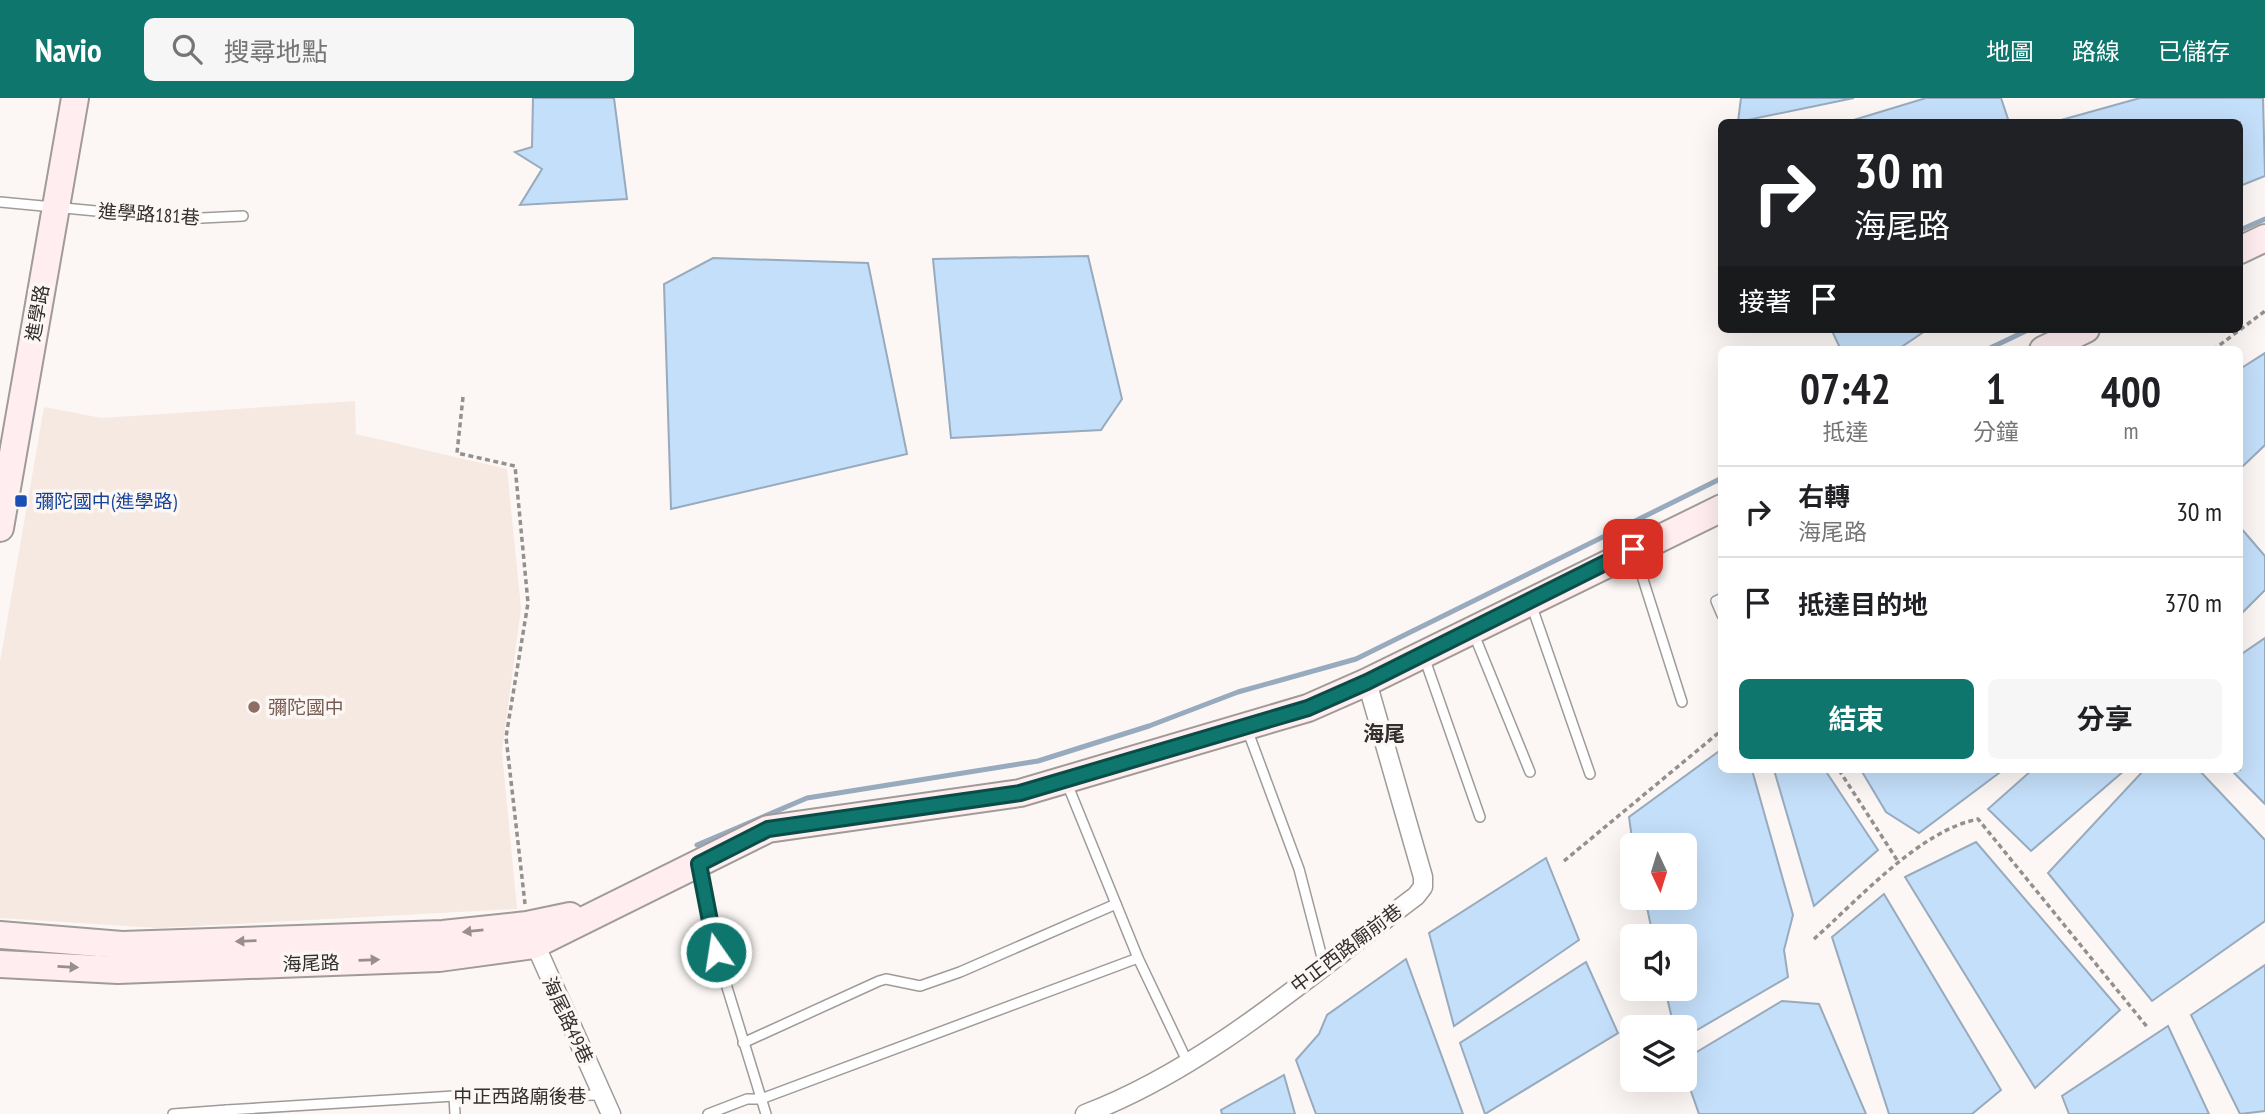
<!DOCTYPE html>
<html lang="zh-TW">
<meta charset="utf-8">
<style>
body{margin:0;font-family:"PT Sans Narrow","Noto Sans TC",sans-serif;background:#f6f6f6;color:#202124;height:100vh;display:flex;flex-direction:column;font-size:26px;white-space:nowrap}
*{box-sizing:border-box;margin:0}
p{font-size:23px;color:#757577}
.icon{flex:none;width:38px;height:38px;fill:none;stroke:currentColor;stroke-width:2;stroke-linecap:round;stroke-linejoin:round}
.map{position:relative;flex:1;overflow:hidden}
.sheet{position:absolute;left:1718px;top:248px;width:525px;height:427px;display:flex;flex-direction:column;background:#fff;border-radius:10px;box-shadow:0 7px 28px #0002}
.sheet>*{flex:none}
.hud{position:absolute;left:1718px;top:21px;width:525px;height:214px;border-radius:10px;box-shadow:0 7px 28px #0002;background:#202124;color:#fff;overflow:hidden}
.needle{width:46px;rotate:176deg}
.buttons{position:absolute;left:1620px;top:735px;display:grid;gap:14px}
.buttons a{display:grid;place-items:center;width:77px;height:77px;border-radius:10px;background:#fff;box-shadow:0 7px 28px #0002;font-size:35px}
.pin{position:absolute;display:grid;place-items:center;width:60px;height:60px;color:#fff;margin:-30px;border-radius:14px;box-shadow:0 4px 10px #0006}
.me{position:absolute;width:77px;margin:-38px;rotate:347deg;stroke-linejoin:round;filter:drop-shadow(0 0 5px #0008)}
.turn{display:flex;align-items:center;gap:24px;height:147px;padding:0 21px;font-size:32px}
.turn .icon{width:91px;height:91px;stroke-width:2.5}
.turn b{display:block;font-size:49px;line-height:60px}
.then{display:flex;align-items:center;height:66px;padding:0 21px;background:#0003;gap:14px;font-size:26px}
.eta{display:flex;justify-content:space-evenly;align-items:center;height:119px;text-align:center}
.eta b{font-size:42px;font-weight:700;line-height:49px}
.primary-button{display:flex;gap:14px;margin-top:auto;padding:14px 21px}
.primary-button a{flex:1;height:80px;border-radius:10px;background:#0f766e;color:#fff;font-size:28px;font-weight:700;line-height:80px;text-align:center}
.primary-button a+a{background:#f6f6f6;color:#202124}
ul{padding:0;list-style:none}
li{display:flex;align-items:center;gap:21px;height:91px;padding:0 21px;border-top:2px solid #e0e0e0}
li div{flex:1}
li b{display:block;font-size:26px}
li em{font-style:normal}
header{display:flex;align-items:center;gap:42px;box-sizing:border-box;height:98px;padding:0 35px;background:#0f766e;color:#fff}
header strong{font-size:33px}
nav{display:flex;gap:38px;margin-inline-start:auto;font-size:24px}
.search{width:490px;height:63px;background:#f6f6f6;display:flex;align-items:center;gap:18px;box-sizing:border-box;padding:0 24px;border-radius:10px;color:#757577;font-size:26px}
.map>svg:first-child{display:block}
</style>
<header>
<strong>Navio</strong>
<div class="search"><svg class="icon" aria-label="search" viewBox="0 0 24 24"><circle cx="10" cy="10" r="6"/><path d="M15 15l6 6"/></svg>搜尋地點</div>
<nav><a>地圖</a><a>路線</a><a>已儲存</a></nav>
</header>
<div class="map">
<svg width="2265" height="1016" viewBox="0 0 2265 1016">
<rect width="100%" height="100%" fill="#fcf7f4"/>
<path fill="#f6e9e2" d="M355 303 356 336 507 371 521 510 502 654 517 811 158 830 0 820V564L44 309 102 320Z"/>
<g fill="#c4dffa" stroke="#98aabd" stroke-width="2">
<path d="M533 0H614L627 101 520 107 542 71 515 54 532 49Z"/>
<path d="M1741 0H1854L1738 24Z"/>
<path d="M1926 0H2001L2009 24H1847Z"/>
<path d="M2140 0H2263L2265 78 2240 88V24H2054Z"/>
<path d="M1088 158 1122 301 1101 332 951 340 933 161Z"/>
<path d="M713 160 868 165 907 356 671 411 664 186Z"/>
<path d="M1831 231H1928L1897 252H1841Z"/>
<path d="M2265 255V347L2240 371V271Z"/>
<path d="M2240 429 2265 458V492L2240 517Z"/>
<path d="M2265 540V706L2231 672H2240V557Z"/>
<path d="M1722 651V672H1752L1793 817 1784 852 1788 879 1685 939V929H1674L1665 891H1685V838H1653L1645 800H1685V747L1633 748 1629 719Z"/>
<path d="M1774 672H1825L1878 752 1814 808Z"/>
<path d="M1861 672H2003L1919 735 1886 714Z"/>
<path d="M2032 672H2125L2031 753 1988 711Z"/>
<path d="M2144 672H2199L2265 742V823L2152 903 2048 775Z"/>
<path d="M1976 744 2120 912 2035 990 1905 779Z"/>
<path d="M1546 760 1579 842 1454 928 1429 835Z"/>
<path d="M1884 796 2001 992 1972 1016H1889L1832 839Z"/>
<path d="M1406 861 1463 1016H1316L1296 962 1319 936 1327 917Z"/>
<path d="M1586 864 1618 935 1485 1016 1460 945Z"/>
<path d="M2265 867V1013L2240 1016 2191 917Z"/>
<path d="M1782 903 1819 906 1866 1016H1699L1685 976V961Z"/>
<path d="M2168 928 2209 1016H2069L2062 998Z"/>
<path d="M1284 977 1295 1016H1222L1221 1012Z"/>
</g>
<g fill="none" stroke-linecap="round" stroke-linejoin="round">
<g stroke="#98aabd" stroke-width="5">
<path d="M2240 132 2265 121"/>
<path d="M1986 252 2030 231"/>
<path d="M697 747 807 700 1038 663 1149 628 1238 594 1356 561 1722 380"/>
</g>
<defs>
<g id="lane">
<path d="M0 104 181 121 243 118"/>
<path d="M1635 456 1682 604"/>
<path d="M1722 500 1716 503 1722 517"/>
<path d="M1531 506 1590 676"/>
<path d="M1473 534 1530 674"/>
<path d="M1424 559 1480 719"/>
<path d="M1247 631 1299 771 1324 867"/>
<path d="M1066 683 1138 860 1188 965"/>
<path d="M700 768 710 834 766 1016"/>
<path d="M743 945 879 883 886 881 920 888 960 874 1116 806"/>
<path d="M454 998 455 1016"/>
<path d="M227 1012 454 998 602 997"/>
<path d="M173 1016 227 1012 228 1016"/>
<path d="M708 1016 747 1001H761L1138 860"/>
</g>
<g id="street">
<path d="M531 837 611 1016"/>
<path d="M1085 1016C1205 971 1313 875 1416 798L1423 789V779L1367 584"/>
</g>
<g id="secondary">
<path d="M2240 152 2265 140"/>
<path d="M2043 252 2086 231"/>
<path d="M0 430 75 0"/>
<path d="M0 837 122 847 443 836 527 827 570 818"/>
<path d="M0 866 118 872 439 860 534 847 768 731 1020 695 1308 610 1367 584 1722 410"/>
</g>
</defs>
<use href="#lane" stroke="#9f9b98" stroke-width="12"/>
<use href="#street" stroke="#9f9b98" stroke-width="21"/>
<use href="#secondary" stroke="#9f9b98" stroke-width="30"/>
<g stroke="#94908e" stroke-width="3.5" stroke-dasharray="5 3.5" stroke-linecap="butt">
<path d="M2213 252 2265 213"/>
<path d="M463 299 457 355 515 368 528 505 506 639 525 806"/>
<path d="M1839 672 1899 765"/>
<path d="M1564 763 1722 632"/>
<path d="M1814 841C1858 802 1919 733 1978 721L2148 930"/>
</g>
<use href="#lane" stroke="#fff" stroke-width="9"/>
<use href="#street" stroke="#fff" stroke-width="18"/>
<use href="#secondary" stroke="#ffedef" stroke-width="26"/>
</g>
<defs><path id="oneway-solid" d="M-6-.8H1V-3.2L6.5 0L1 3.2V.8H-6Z" transform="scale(1.75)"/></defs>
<g fill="#988e8e">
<use href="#oneway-solid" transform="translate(473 833) rotate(174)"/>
<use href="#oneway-solid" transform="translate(246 843) rotate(178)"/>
<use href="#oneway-solid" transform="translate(369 862) rotate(-2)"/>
<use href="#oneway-solid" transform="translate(68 869) rotate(3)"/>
</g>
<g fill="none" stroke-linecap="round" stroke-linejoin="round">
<defs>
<path id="route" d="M716 854 699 766 768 731 1020 695 1308 610 1367 584 1633 451"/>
</defs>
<use href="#route" stroke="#0a4d48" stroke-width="18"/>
<use href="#route" stroke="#0f766e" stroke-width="12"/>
</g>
<rect fill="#1a4fb4" stroke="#fcf7f4" stroke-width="2.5" x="14" y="396" width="14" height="14" rx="3.5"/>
<circle fill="#8d6e63" stroke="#fcf7f4" stroke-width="2.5" cx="254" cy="609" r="7"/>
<g text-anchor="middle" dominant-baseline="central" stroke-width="7" stroke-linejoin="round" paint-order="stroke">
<g font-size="19" fill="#312f2e" stroke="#fcf7f4">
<text transform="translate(149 116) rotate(4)">進學路181巷</text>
<text transform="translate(37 215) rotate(-80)">進學路</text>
<text transform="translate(1346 850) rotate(-37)">中正西路廟前巷</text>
<text transform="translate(311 865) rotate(-2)">海尾路</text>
<text transform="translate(568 922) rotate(65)">海尾路49巷</text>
<text x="520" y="998">中正西路廟後巷</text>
</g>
<g font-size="19" fill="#164399" stroke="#fcf7f4" text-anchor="start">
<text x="35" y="403">彌陀國中(進學路)</text>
</g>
<g font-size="19" fill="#785e54" stroke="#fcf7f4" text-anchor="start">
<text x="268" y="609">彌陀國中</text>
</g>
<g font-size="21" font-weight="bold" fill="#312f2e" stroke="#fcf7f4">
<text x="1384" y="635">海尾</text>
</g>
</g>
</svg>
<div class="buttons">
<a><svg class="needle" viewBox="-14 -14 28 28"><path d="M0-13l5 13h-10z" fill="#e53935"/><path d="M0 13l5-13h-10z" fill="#757577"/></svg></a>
<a><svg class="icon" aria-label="sound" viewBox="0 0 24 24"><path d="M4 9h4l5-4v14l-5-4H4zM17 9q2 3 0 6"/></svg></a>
<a><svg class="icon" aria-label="layers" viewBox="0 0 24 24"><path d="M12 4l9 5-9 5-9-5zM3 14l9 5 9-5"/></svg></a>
</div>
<div class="pin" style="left:1633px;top:451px;background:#d93025"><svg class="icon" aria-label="arrive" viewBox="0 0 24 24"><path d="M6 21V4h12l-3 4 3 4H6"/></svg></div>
<svg class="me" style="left:716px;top:854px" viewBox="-20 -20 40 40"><circle r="17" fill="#0f766e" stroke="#fff" stroke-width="3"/><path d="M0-11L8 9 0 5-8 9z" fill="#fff"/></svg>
<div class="hud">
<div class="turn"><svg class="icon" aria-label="right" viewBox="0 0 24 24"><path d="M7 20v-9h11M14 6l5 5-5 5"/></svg><div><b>30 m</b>海尾路</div></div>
<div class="then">接著<svg class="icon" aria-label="arrive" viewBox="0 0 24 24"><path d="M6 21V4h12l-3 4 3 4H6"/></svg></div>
</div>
<section class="sheet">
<div class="eta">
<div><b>07:42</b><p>抵達</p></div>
<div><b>1</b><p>分鐘</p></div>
<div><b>400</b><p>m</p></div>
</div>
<ul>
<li><svg class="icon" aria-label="right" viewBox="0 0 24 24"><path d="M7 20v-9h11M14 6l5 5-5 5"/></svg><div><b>右轉</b><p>海尾路</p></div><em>30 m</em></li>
<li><svg class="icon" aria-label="arrive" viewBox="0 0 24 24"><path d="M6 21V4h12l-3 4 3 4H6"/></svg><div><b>抵達目的地</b></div><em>370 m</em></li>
</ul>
<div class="primary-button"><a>結束</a><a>分享</a></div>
</section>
</div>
